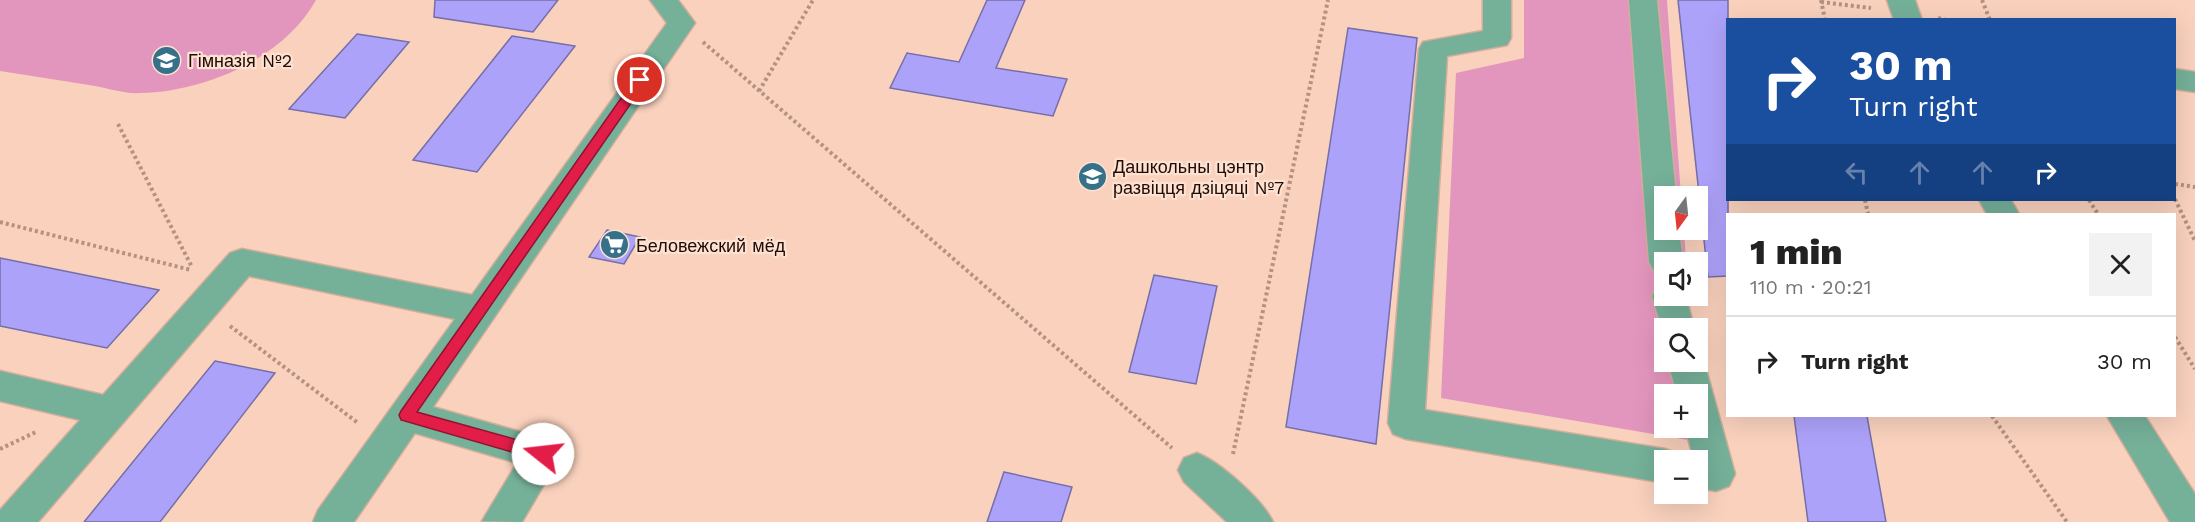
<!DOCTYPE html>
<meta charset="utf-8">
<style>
body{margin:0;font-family:"Work Sans",sans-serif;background:#f2f2f2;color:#222;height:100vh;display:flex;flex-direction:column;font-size:22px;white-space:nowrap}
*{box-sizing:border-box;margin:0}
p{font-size:20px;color:#767676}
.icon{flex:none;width:33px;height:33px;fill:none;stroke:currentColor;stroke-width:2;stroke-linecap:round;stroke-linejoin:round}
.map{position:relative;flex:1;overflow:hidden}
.panel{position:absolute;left:1726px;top:213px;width:450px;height:204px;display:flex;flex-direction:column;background:#fff;border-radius:0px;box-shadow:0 6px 24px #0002}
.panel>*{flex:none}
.guide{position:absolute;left:1726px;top:18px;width:450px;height:183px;border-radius:0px;box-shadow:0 6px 24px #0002;background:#1a4fa0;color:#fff;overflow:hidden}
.needle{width:39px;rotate:195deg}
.controls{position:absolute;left:1654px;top:186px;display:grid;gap:12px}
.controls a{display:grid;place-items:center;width:54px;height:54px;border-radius:0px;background:#fff;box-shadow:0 6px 24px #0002;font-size:30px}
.pin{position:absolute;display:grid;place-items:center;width:51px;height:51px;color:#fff;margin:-26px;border:3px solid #fff;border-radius:50%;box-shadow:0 2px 6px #0007}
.me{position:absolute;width:66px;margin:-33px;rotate:286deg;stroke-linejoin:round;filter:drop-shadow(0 0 4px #0008)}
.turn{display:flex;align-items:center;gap:21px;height:126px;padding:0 24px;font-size:27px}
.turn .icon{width:78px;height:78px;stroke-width:2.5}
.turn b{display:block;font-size:42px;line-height:51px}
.lanes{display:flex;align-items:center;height:57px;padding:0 24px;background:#0003;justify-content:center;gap:30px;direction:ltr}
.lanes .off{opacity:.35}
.round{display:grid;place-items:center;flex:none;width:63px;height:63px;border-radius:0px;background:#f2f2f2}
.overview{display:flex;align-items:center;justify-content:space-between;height:102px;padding:0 24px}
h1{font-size:36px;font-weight:800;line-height:45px}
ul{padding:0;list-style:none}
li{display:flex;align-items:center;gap:18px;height:90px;padding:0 24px;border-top:2px solid #e0e0e0}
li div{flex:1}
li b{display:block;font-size:22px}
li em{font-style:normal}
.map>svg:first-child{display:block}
</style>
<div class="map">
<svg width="2195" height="522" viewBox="0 0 2195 522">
<rect width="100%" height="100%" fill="#f9d1bd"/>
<g fill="#e396bd">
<path d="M0 0H316C284 58 205 92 141 93 126 94 110 89 95 86 64 81 32 76 0 71Z"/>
<path d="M1524 0H1667L1681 196H1665V230H1684L1686 262H1665V296H1689L1691 328H1665V362H1694L1696 394H1665V428H1698L1700 442 1441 398 1456 73 1524 58Z"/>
</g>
<g fill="#ada2f9" stroke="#756ea8" stroke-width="1.5">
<path d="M435 0H558L533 32 434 17Z"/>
<path d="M987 0H1025L996 68 1067 79 1053 116 890 88 907 53 959 62Z"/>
<path d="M1678 0H1728V276L1708 277Z"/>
<path d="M1348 28 1417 38 1376 444 1286 427Z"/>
<path d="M357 34 409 42 345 118 289 109Z"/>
<path d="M512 36 575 46 477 172 413 160Z"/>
<path d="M607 230 640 237 624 264 589 257Z"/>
<path d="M0 258 159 290 107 348 0 326Z"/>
<path d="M1154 275 1217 286 1196 384 1129 372Z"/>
<path d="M215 361 275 373 160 522H84Z"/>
<path d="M1794 416H1867L1886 522H1808Z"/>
<path d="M1004 472 1072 487 1061 522H987Z"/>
</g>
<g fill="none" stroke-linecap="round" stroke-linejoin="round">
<defs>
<g id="minor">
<path d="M650 0H678L695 23 433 407 556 442 562 454 522 522 482 521 517 463 415 433 354 522H313L318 510 455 319 249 276 38 522H0V510L80 420 0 401V371L103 395 230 253 242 249 472 295 667 23Z"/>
<path d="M1483 0H1511V38L1507 45 1447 56 1425 410 1665 449 1678 454 1681 460H1665V483L1406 439 1393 434 1388 423 1419 49 1423 42 1483 31Z"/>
<path d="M1629 0H1657L1676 196H1665V230H1679L1683 262H1665V275L1654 271 1649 262Z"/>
<path d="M1887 0H1915L1922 20H1894Z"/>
<path d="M2175 69 2195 72V92L2175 89Z"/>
<path d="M1979 200H2011L2019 214H1987Z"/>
<path d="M1665 284V296H1686L1694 328H1665V338L1652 296 1657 287Z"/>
<path d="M1698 352 1704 362 1735 474 1729 486 1716 491 1698 488V460H1684L1693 456 1685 428H1698V394H1677L1668 362H1698Z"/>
<path d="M2107 416H2145L2195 494V522H2170Z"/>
<path d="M1197 453C1220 462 1263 500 1273 522H1227L1184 482 1178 470 1184 458Z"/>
</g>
</defs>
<use href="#minor" stroke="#d2ae9b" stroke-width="3"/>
<g stroke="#b49181" stroke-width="4" stroke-dasharray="3 3" stroke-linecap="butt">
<path d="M1821 0 1825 20"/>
<path d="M1982 0 1990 20"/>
<path d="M1821 2 1871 8"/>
<path d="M1938 18 1946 20"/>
<path d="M703 42 1172 448"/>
<path d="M759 91 813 0"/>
<path d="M118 124 192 267"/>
<path d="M2175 184 2195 187"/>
<path d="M2175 199 2195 241"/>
<path d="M1865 200 1868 214"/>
<path d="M2089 200 2098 214"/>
<path d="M0 222 191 270"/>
<path d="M230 326 358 423"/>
<path d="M2175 337 2195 369"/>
<path d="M1992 416 2067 522"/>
<path d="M0 449 38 431"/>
<path d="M1233 454 1328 0"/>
</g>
<use href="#minor" fill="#75b099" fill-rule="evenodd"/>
</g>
<path fill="#e11d48" stroke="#92132f" stroke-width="1.5" d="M640 76 645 77V83L417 412 543 447 549 449 551 454 549 459 543 461 401 420 399 415 401 411 636 77Z"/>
<defs>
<symbol id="school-disc" viewBox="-11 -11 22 22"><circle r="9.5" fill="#367089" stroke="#fde2d4"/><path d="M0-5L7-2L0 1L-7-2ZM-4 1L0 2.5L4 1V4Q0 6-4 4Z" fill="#fff"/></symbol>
<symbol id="supermarket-disc" viewBox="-11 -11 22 22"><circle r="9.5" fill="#367089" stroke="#fde2d4"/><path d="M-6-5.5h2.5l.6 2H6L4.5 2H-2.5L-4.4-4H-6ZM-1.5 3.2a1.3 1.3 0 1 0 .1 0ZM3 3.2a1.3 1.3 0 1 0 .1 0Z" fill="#fff"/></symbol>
</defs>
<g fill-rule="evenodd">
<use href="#school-disc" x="150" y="44" width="33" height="33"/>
<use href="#school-disc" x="1076" y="160" width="33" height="33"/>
<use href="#supermarket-disc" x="598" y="228" width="33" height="33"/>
</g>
<g text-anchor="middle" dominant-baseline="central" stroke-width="4.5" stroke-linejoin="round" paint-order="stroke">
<g font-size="18" fill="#220c02" stroke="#fde2d4" text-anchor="start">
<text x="188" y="60">Гімназія №2</text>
<text x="1113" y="166">Дашкольны цэнтр<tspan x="1113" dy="21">развіцця дзіцяці №7</tspan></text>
<text x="636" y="245">Беловежский мёд</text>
</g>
</g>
</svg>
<div class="controls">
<a><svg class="needle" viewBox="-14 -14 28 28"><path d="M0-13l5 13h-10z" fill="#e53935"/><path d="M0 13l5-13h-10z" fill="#767676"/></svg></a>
<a><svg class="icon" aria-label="sound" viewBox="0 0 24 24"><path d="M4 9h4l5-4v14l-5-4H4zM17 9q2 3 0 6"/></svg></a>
<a><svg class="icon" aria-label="search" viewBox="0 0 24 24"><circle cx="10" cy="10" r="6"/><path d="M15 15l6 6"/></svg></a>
<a>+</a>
<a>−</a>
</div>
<div class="pin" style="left:640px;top:80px;background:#d93025"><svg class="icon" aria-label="arrive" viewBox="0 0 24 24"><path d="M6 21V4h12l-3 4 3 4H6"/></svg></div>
<svg class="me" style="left:543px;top:454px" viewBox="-20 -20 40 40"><circle r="19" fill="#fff"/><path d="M0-13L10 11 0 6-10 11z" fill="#e11d48"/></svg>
<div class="guide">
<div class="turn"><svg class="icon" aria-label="right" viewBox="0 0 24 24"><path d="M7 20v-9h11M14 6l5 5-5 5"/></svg><div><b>30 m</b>Turn right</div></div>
<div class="lanes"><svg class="icon off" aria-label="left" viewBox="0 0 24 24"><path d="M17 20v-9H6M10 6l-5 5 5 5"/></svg><svg class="icon off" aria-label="ahead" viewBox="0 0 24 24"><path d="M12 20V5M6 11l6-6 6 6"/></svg><svg class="icon off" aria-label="ahead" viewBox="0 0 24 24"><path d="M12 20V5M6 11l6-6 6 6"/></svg><svg class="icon" aria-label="right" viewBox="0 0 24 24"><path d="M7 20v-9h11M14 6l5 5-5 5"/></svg></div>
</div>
<section class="panel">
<div class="overview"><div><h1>1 min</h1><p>110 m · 20:21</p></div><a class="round"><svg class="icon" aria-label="close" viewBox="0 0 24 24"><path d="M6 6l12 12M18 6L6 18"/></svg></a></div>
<ul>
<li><svg class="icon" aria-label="right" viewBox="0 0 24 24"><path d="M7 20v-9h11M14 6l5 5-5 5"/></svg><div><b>Turn right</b></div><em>30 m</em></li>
</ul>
</section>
</div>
